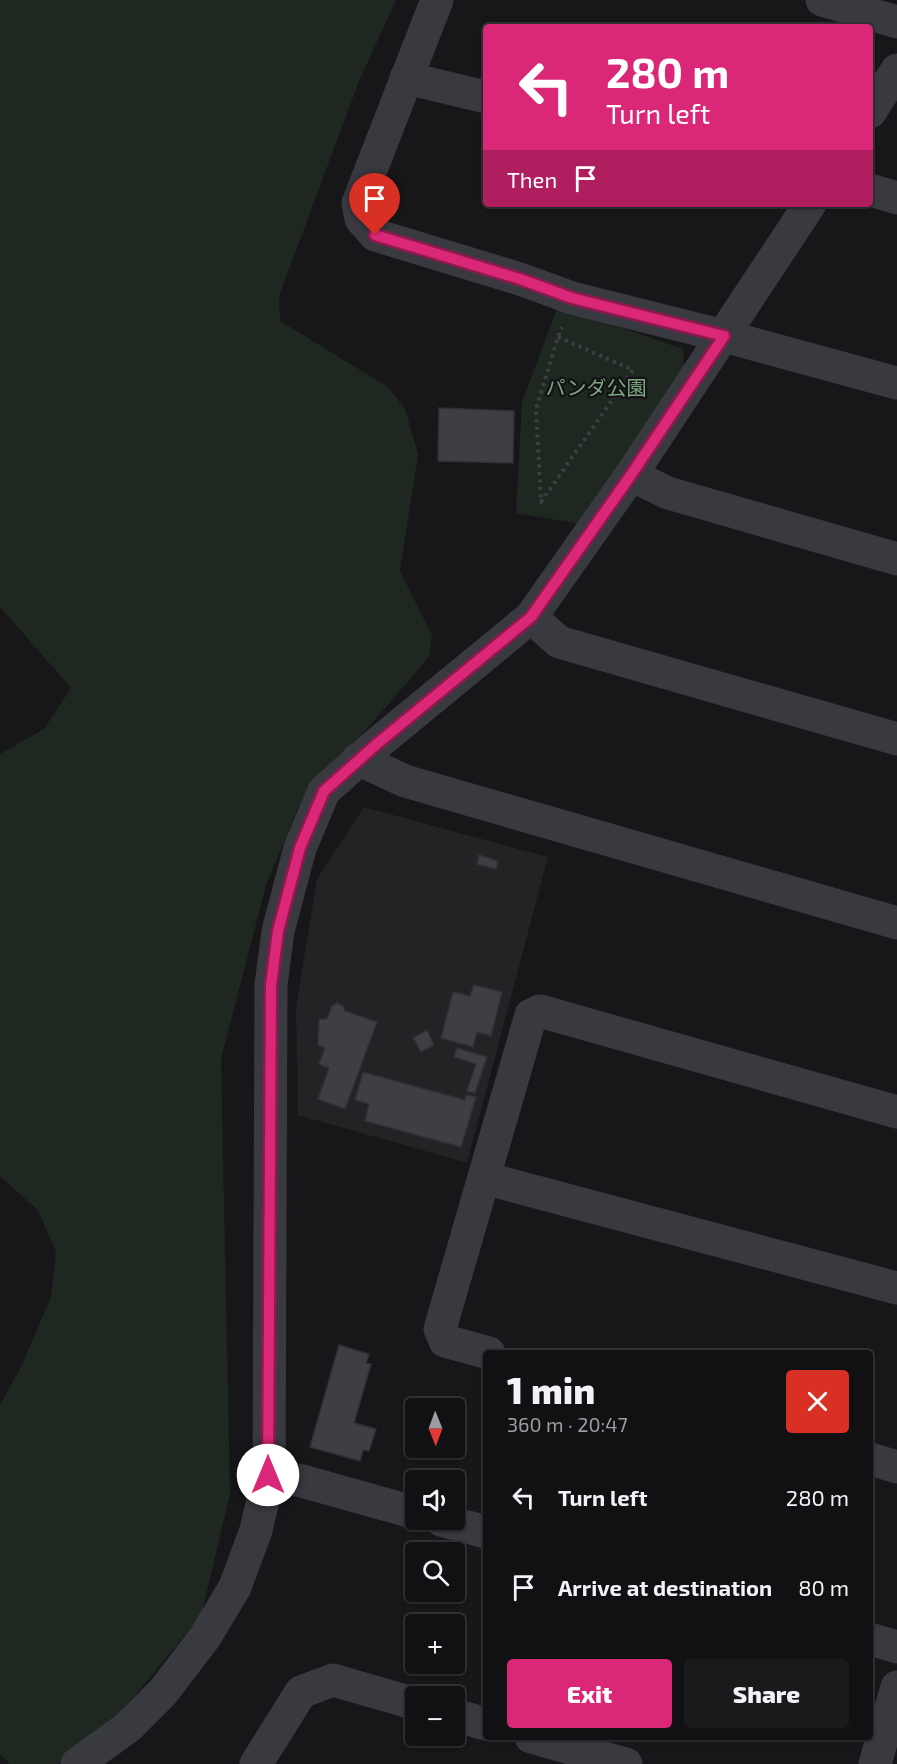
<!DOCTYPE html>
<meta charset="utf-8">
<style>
body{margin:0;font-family:"Exo 2","Noto Sans JP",sans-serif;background:#1a1a1c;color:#f1f3f6;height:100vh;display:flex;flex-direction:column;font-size:22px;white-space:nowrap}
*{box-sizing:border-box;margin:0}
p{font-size:20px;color:#9c9da0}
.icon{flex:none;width:33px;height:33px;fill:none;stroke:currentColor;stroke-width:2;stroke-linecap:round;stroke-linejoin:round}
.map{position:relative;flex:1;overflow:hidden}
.panel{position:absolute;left:483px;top:1350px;width:390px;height:390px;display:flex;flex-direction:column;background:#111113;border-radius:6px;box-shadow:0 2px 4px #0004,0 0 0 2px #303133}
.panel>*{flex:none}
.top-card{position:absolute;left:483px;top:24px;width:390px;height:183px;border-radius:6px;box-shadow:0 2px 4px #0004,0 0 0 2px #303133;background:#db2777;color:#fff;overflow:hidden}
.needle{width:39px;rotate:179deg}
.tools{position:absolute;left:405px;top:1398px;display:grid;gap:12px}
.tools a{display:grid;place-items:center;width:60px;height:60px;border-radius:6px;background:#111113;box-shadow:0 2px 4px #0004,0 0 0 2px #303133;font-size:30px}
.pin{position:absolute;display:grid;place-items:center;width:51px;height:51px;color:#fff;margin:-62px -26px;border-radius:50% 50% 50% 0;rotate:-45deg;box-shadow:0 0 6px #0007}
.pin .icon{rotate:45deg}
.me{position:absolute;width:66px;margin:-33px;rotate:0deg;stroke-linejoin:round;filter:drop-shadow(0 0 4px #0008)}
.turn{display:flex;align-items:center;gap:21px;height:126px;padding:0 24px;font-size:27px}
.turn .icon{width:78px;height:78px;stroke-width:2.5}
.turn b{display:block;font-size:42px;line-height:51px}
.then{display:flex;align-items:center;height:57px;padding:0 24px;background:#0003;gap:12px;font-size:22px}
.round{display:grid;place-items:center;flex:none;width:63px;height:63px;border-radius:6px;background:#1a1a1c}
.headline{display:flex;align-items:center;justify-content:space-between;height:102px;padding:0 24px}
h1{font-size:36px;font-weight:800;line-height:45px}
.primary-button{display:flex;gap:12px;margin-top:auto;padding:12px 24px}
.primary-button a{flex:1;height:69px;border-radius:6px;background:#db2777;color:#fff;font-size:24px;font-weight:800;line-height:69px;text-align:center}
.primary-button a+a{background:#1a1a1c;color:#f1f3f6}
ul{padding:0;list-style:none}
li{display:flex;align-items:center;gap:18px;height:90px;padding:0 24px}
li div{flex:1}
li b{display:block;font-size:22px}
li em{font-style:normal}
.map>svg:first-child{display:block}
</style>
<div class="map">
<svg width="897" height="1764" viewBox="0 0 897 1764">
<rect width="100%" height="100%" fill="#171719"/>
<path fill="#232326" d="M364 807 548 857 467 1163 298 1115 296 1008 317 879Z"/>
<g fill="#1e2820">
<path d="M0 0H396L359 81 279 296 280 321 388 387 405 409 418 454 400 571 432 635 429 657 298 809 266 885 221 1059 230 1494 201 1616 97 1741 57 1764H10L0 1754V1405L22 1365 51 1297 56 1252 38 1210 0 1176V754L44 729 71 688 0 607Z"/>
<path d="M558 306 683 349 684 367 581 524 516 513 522 402Z"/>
</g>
<g fill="#3e3f44" stroke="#313035" stroke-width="1.5">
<path d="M439 408 514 411 513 463 438 461Z"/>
<path d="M479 855 498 861 496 869 477 864Z"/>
<path d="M474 985 502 992 491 1036 477 1032 473 1047 441 1038 453 992 470 996Z"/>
<path d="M337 1003 343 1006 345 1011 377 1022 345 1109 318 1099 329 1068 319 1064 325 1048 318 1045 319 1019H327L332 1006Z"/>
<path d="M427 1030 434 1045 421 1052 413 1038Z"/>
<path d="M457 1048 487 1057 475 1093 467 1091 476 1064 454 1057Z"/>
<path d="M363 1072 465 1100 466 1095 476 1097 461 1147 365 1121 369 1104 355 1100Z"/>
<path d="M339 1345 369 1354 366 1363 371 1364 354 1423 376 1429 369 1451 363 1450 360 1461 310 1447Z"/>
</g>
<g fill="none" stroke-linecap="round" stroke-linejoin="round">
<path stroke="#3d3f46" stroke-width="4" stroke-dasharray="3 4.5" stroke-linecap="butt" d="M558 337 633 370 541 502 536 409 558 337 562 327"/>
<g stroke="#393a40" stroke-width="33">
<path d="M437 0 358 203 361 219 375 235 520 279 572 298 724 336 897 383"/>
<path d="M822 0 897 22"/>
<path d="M406 78 486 97"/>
<path d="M870 190 897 198"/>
<path d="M631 475 668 493 897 559"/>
<path d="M531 617 559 642 897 739"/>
<path d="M358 759 405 781 897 923"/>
<path d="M484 1178 897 1288"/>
<path d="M489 1353 445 1341 440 1329 531 1015 540 1011 897 1112"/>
<path d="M870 1459 897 1467"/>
<path d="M269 1475 302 1481 416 1513"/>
<path d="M441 1520 486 1532"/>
<path d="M870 1639 897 1647"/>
<path d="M454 1715 486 1724"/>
<path d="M531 1737 626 1764"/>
<path d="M256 1764 301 1692 333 1680 416 1704"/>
<path d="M875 1764 897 1687"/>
</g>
<g stroke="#393a40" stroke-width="33">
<path d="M870 112 897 70"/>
<path d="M77 1764 128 1727 163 1692 205 1637 235 1587 256 1530 269 1475 271 985 278 931 300 848 324 791 378 743 531 617 631 475 810 204"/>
</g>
</g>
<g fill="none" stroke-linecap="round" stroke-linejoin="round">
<defs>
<path id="route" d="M268 1475 271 985 278 931 300 848 324 791 378 743 531 617 631 475 724 336 572 298 520 279 375 235"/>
</defs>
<use href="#route" stroke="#8e194d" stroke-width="15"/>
<use href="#route" stroke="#db2777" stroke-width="10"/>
</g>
<g text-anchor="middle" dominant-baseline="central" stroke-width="4.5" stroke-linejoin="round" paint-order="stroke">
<g font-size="20" fill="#7da781" stroke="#121214">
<text x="596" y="387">パンダ公園</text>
</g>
</g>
</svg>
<div class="tools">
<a><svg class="needle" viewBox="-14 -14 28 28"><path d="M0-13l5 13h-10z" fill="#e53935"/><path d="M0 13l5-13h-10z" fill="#9c9da0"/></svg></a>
<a><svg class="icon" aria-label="sound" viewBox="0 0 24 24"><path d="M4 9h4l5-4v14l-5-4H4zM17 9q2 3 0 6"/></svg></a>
<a><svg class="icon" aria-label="search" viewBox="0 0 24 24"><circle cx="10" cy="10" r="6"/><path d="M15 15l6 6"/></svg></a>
<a>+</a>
<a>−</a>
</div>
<div class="pin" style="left:375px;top:235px;background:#d93025"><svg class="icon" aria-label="arrive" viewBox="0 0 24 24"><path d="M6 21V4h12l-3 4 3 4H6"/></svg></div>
<svg class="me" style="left:268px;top:1475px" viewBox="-20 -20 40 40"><circle r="19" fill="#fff"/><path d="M0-13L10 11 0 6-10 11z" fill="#db2777"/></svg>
<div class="top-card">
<div class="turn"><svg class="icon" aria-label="left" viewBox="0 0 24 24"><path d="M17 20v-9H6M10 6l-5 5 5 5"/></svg><div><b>280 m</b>Turn left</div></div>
<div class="then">Then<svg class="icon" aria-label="arrive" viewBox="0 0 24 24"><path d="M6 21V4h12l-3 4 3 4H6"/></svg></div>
</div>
<section class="panel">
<div class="headline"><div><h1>1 min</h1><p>360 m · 20:47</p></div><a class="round" style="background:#d93025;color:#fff"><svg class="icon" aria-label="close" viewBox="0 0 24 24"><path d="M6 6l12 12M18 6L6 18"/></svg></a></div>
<ul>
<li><svg class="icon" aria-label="left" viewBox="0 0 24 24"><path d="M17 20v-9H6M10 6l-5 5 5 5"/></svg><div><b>Turn left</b></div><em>280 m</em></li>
<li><svg class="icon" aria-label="arrive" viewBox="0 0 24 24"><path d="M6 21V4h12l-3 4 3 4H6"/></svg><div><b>Arrive at destination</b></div><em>80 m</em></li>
</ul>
<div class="primary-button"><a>Exit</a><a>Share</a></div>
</section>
</div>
